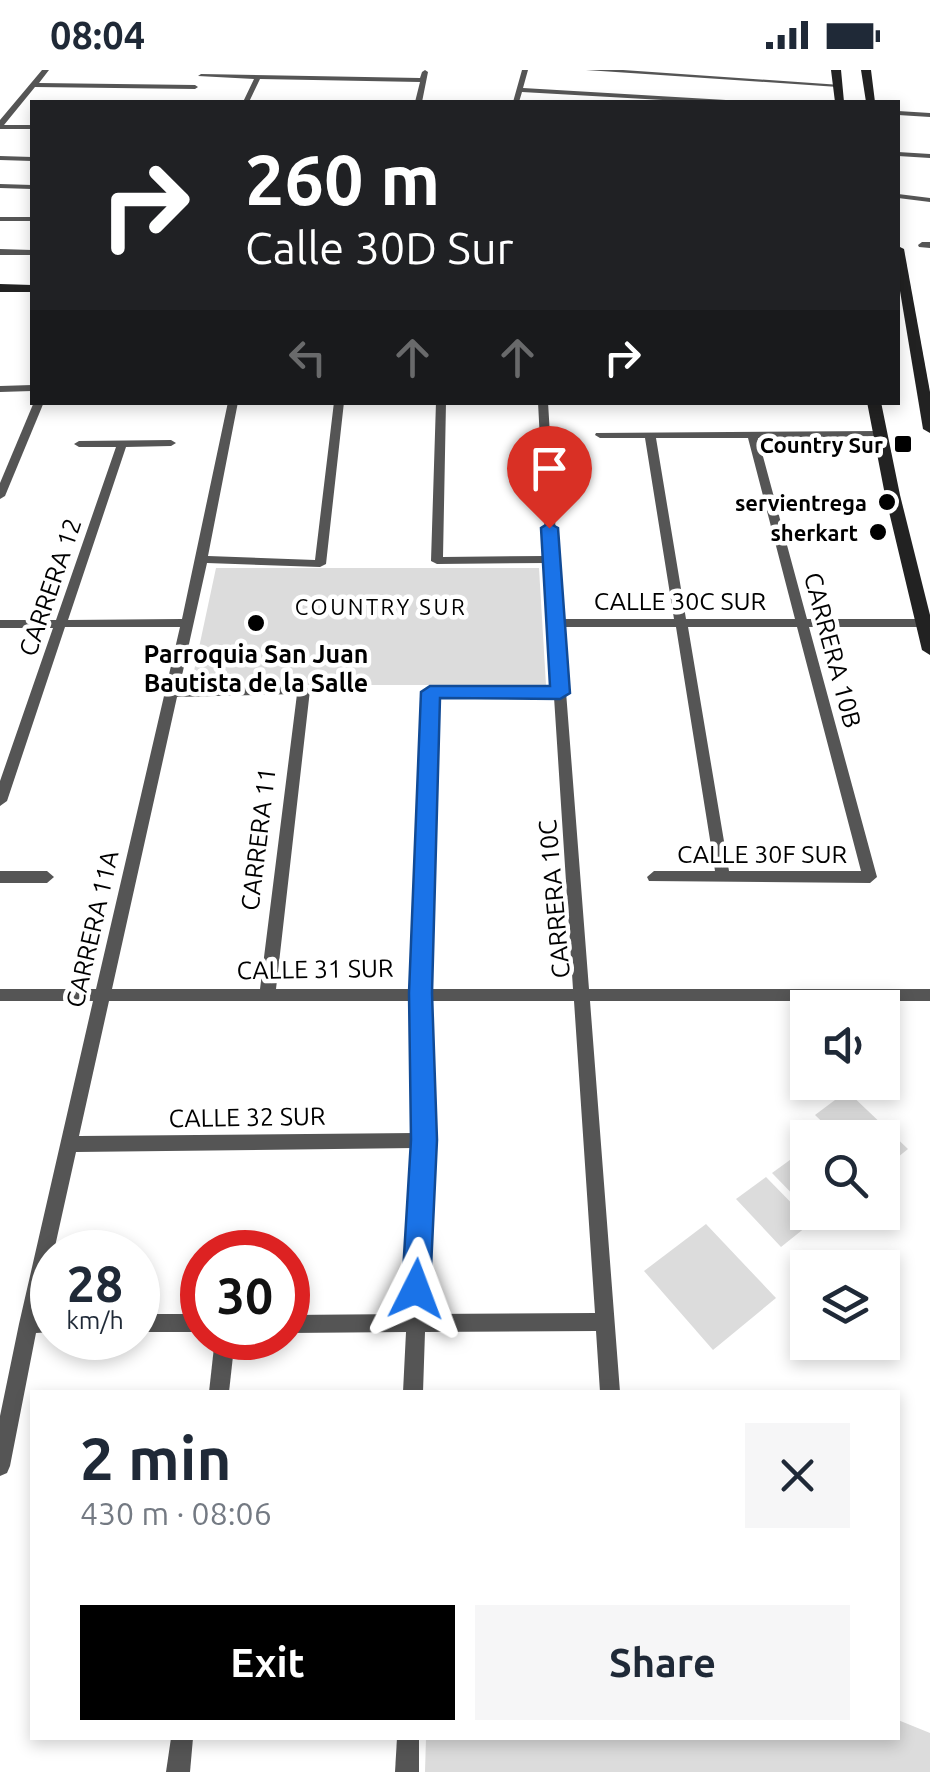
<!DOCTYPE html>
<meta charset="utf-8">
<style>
body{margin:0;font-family:Ubuntu,sans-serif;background:#f6f6f7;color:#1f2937;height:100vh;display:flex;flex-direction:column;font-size:38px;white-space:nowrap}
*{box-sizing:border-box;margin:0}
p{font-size:32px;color:#747a83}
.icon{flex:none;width:55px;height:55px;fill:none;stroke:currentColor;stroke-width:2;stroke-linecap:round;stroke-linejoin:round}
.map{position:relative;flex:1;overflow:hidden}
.drawer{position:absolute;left:30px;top:1320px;width:870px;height:350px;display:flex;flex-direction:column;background:#fff;border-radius:0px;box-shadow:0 5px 15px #0003}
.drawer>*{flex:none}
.top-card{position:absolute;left:30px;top:30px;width:870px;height:305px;border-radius:0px;box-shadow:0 5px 15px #0003;background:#202124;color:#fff;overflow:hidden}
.fabs{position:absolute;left:790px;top:920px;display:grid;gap:20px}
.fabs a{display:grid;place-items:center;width:110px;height:110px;border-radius:0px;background:#fff;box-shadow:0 5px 15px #0003;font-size:50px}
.speed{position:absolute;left:30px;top:1160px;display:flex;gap:20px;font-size:50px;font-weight:700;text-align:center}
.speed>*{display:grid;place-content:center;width:130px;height:130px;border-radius:50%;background:#fff;box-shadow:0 5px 15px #0003;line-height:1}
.speed small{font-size:25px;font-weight:400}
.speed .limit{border:15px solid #d22;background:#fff;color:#111}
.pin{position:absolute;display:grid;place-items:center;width:85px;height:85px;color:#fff;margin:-102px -42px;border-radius:50% 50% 50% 0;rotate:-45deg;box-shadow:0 0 10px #0007}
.pin .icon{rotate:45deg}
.me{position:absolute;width:110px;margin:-55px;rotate:3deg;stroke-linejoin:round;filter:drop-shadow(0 0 8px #0008)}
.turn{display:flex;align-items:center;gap:35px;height:210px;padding:0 50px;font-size:45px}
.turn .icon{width:130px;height:130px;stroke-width:2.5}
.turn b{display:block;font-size:70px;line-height:85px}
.lanes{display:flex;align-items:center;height:95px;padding:0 50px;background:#0003;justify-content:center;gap:50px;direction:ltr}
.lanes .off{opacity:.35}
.round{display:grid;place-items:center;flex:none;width:105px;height:105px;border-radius:0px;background:#f6f6f7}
.overview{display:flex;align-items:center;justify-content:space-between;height:170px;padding:0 50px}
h1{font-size:60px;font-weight:600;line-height:75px}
.primary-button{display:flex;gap:20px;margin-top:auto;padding:20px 50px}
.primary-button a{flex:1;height:115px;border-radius:0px;background:#000;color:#fff;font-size:40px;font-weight:600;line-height:115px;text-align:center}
.primary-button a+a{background:#f6f6f7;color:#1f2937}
.status{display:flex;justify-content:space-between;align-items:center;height:70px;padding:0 50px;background:#fff;direction:ltr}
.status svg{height:28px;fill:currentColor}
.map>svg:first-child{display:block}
</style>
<div class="status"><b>08:04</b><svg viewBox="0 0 49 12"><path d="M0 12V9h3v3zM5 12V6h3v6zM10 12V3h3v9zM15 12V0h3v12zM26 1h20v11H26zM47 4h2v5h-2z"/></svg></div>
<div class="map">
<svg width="930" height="1702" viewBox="0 0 930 1702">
<rect width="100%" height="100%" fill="#fff"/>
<g fill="#dcdcdc">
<path d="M216 498H539L546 615H191Z"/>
<path d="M847 1021 908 1079 883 1099 882 1068 838 1067 815 1045Z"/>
<path d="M801 1082 807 1088V1139L772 1103Z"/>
<path d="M766 1107 811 1153 781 1177 736 1129Z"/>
<path d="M706 1154 776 1228 713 1280 644 1201Z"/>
<path d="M898 1650 930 1663V1702H425L426 1668H898Z"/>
</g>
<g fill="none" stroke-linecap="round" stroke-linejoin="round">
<g fill="#555" fill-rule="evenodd">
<path d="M42 0H49L39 13 195 15 198 17 195 19 35 17 4 55H32V59H0V50Z"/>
<path d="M425 0 428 2 422 32H415L420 12 260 9 249 32H243L254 9 198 6 201 4 420 8 422 2Z"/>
<path d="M522 0H528L523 18 726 30 730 32H698L522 22 519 32H513Z"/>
<path d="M586 0H623L841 15 838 17Z"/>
<path d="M898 41 930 43V47L898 45Z"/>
<path d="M898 82 930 84V88L898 86Z"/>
<path d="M0 86 32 87V91L0 90Z"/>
<path d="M0 114 32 115V119L0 118Z"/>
<path d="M898 124 930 128V132L898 128Z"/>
<rect x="0" y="147" width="32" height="4"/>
<path d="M922 172H930V178L919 177 918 175Z"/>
<path d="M0 179 32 180V185H0Z"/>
<path d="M32 315V321L0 322V316Z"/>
<path d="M34 332H44L5 426 0 429V413Z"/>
<path d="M228 332H238L208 486 315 490 334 332H344L326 494 320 497 207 493 179 619 304 616 310 620 276 919H413L424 622 430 618 553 619 546 493 437 494 431 491 436 332H446L443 487 546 486 538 332H548L561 549H674L645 368H600L595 365 596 363 878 361 882 362V366L758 368 807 549H924L930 553 924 557H809L877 807 870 813 649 811 647 807 654 801H715L676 557H561L589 919H930V931H590L620 1322H600L596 1261 425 1262 423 1322H403L406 1262 288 1263V1245L407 1244 415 1078 76 1082 40 1244H52V1262L36 1263 10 1396 7 1403 0 1406V1346L19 1254 93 931H0V919H96L180 557H65L7 731 0 736V711L53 558H0V550H56L116 377H79L74 374 79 371 171 370 176 373 171 376 126 377 68 550 182 549ZM656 368H748L795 549H686ZM688 557H797L861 801H729ZM297 624 260 919H112L177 627ZM436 626 554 627 573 919H429ZM109 931H413L415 1063 79 1066ZM429 931H574L595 1243 426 1244 433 1070Z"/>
<path d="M0 801H47L54 807 47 813H0Z"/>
<rect x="138" y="1244" width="64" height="18"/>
<path d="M215 1268H235L229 1322H209Z"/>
<path d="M171 1668H193L190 1702H166Z"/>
<path d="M397 1668H419V1702H395Z"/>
</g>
<g fill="#222" fill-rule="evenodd">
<path d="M831 0H841L844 32H835Z"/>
<path d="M861 0H871L875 32H866Z"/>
<path d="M898 176 904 179 930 322V363L923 359 898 209Z"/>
<path d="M0 214 32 215V222H0Z"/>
<path d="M867 332H881L900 425 930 545V585L922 580 885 425Z"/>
</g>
</g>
<path fill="#1a73e8" stroke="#114b97" stroke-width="2.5" d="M549 453 558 458 570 623 560 629 440 628 432 923 437 1070 430 1219 426 1228 416 1232 406 1228 402 1219 411 1070 409 923 421 622 430 616H550L541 458Z"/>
<g fill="#000" stroke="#fff" stroke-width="4">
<rect x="893" y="364" width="20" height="20" rx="5"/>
<circle cx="887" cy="432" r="10"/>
<circle cx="878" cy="462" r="10"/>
<circle cx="256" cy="553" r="10"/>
</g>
<g text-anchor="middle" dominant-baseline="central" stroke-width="9" stroke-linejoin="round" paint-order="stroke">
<g font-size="22" font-weight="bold" fill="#000" stroke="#fff" text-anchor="end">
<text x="883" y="374">Country Sur</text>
<text x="867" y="432">servientrega</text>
<text x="858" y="462">sherkart</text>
</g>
<g font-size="22" letter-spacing="2.5" fill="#000" stroke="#fff">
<text x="381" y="536">COUNTRY SUR</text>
</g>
<g font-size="25" fill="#000" stroke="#fff">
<text transform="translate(50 517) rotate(-71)">CARRERA 12</text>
<text x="680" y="531">CALLE 30C SUR</text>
<text transform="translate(833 580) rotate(75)">CARRERA 10B</text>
<text transform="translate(258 769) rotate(-83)">CARRERA 11</text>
<text x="762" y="784">CALLE 30F SUR</text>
<text transform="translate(554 829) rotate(-95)">CARRERA 10C</text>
<text transform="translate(92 859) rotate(-77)">CARRERA 11A</text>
<text transform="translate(315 899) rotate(-1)">CALLE 31 SUR</text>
<text transform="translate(247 1047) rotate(-1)">CALLE 32 SUR</text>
</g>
<g font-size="25" font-weight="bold" fill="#000" stroke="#fff">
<text x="256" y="584">Parroquia San Juan<tspan x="256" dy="29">Bautista de la Salle</tspan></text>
</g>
</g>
</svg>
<div class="fabs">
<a><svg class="icon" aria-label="sound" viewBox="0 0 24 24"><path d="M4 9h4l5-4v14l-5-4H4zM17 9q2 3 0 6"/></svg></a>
<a><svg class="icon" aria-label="search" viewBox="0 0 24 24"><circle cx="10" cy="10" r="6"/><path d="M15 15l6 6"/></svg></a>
<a><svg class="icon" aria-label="layers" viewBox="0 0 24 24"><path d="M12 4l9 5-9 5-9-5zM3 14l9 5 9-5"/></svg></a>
</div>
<div class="speed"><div>28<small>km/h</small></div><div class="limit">30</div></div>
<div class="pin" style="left:549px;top:458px;background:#d93025"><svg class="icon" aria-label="arrive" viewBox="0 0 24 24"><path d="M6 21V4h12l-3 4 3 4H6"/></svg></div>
<svg class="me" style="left:416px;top:1219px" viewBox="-20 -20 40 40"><path d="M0-17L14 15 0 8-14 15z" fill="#1a73e8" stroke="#fff" stroke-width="4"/></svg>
<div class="top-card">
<div class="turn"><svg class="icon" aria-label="right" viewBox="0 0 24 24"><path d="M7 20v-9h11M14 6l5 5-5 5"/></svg><div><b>260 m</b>Calle 30D Sur</div></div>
<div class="lanes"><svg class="icon off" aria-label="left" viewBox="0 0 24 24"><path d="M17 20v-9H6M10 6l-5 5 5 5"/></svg><svg class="icon off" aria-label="ahead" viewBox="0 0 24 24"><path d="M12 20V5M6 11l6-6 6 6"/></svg><svg class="icon off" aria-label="ahead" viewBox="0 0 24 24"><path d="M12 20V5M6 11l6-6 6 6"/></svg><svg class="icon" aria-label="right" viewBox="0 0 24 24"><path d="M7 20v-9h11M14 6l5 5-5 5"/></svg></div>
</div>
<section class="drawer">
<div class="overview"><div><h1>2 min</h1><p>430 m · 08:06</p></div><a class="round"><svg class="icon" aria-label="close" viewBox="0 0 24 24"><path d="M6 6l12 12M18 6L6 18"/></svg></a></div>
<div class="primary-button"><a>Exit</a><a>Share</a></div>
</section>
</div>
